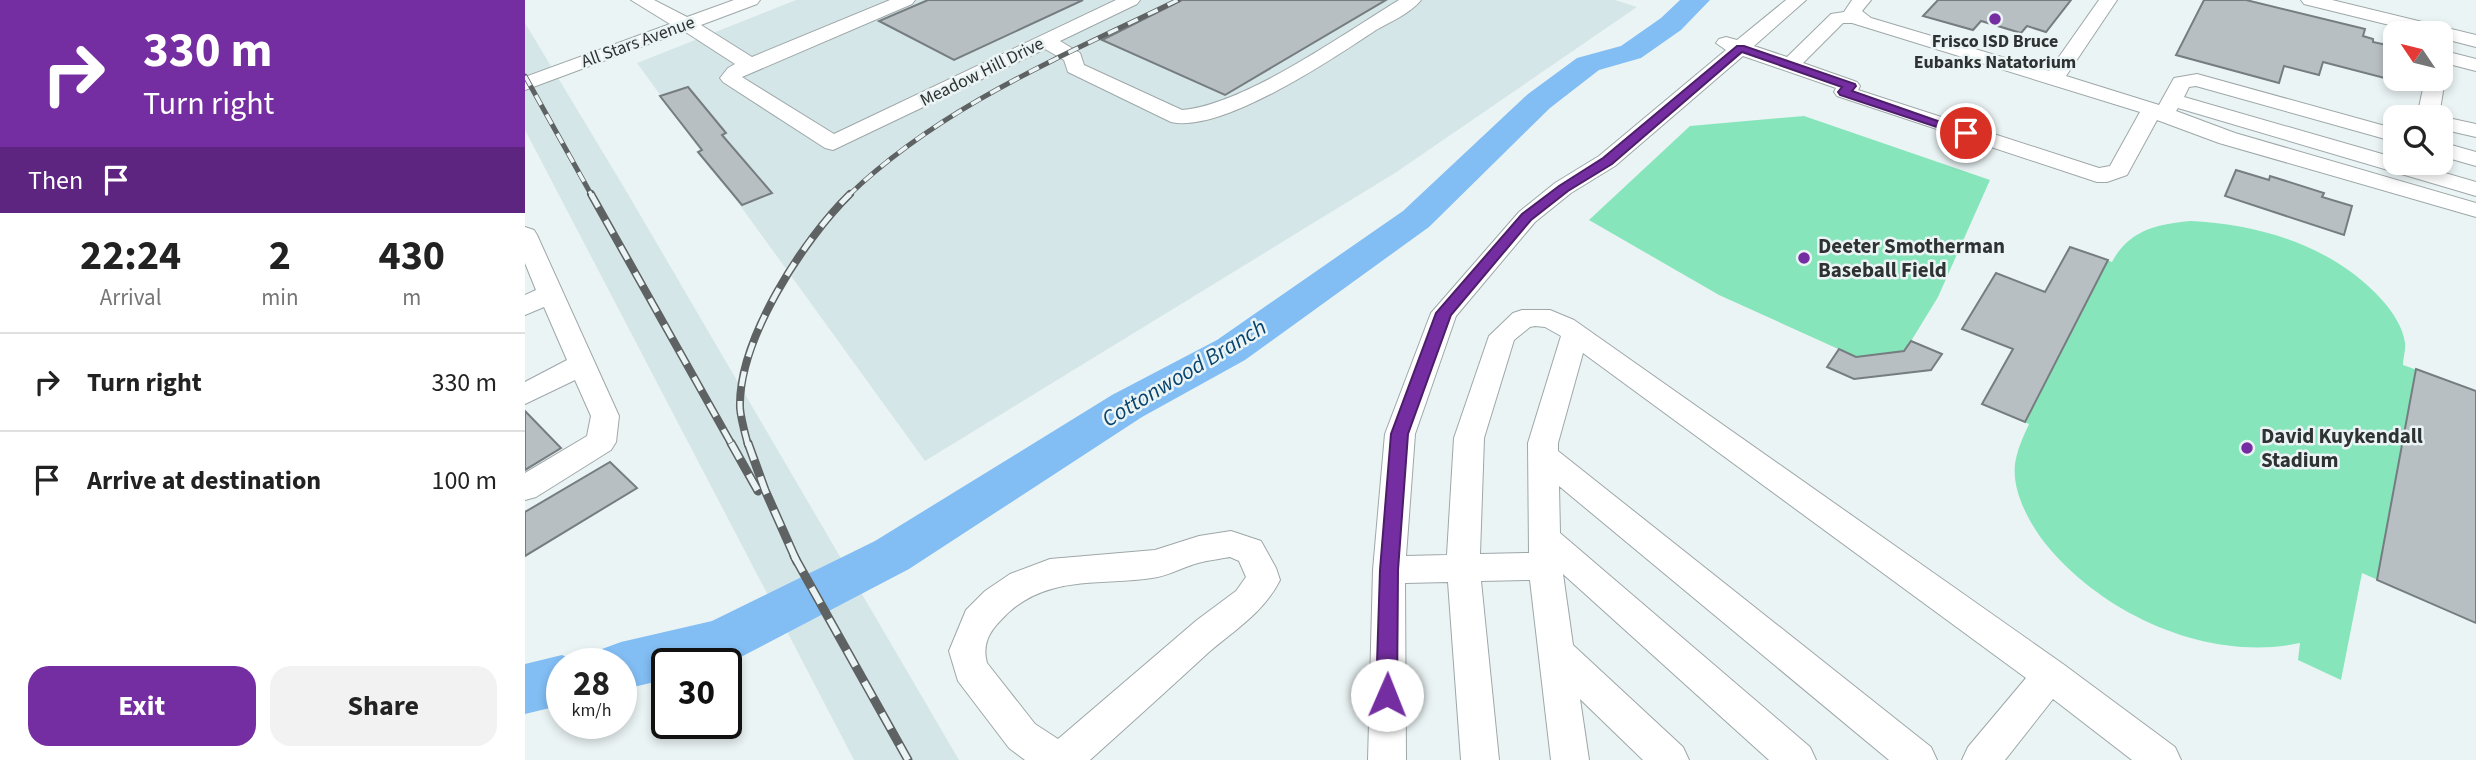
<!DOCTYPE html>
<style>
body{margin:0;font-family:"Source Sans 3",sans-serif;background:#f2f2f2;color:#222;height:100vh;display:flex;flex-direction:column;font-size:26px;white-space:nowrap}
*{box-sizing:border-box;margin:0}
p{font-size:23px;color:#767676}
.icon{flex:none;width:38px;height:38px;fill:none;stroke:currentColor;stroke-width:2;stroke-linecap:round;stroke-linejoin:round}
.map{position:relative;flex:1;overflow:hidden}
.sheet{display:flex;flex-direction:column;background:#fff;width:525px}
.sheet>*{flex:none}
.banner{background:#752ea1;color:#fff;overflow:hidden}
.needle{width:46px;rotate:305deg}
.controls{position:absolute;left:1858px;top:21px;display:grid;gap:14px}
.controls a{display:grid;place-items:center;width:70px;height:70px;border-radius:14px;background:#fff;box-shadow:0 4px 10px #0003;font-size:35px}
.speed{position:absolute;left:21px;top:648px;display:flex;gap:14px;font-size:35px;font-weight:700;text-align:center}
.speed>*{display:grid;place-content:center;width:91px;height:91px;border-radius:50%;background:#fff;box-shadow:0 4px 10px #0003;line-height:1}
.speed small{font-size:18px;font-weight:400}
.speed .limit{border:4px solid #111;border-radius:10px;background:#fff;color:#111}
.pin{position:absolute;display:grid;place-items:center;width:60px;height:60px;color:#fff;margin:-30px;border:4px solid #fff;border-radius:50%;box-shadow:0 2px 7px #0007}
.me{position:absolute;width:77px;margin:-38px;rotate:1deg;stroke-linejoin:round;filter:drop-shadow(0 0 5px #0008)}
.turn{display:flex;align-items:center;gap:24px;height:147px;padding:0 28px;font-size:32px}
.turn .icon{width:91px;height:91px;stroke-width:2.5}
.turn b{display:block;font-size:49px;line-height:60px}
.then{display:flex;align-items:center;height:66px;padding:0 28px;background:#0003;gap:14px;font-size:26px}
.eta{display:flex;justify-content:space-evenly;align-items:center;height:119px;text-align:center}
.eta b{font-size:42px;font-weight:700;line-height:49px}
.button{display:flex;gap:14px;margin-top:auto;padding:14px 28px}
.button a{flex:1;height:80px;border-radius:21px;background:#752ea1;color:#fff;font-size:28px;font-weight:700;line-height:80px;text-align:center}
.button a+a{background:#f2f2f2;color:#222}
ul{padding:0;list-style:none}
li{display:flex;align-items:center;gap:21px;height:98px;padding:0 28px;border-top:2px solid #e0e0e0}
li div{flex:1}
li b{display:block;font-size:26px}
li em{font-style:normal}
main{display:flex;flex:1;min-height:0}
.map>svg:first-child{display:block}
</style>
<main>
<section class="sheet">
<div class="banner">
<div class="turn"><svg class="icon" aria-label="right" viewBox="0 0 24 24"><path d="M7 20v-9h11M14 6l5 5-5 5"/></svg><div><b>330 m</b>Turn right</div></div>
<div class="then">Then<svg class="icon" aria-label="arrive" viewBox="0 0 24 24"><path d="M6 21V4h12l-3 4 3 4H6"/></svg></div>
</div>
<div class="eta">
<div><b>22:24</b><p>Arrival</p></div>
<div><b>2</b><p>min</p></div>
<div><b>430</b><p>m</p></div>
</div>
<ul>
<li><svg class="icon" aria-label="right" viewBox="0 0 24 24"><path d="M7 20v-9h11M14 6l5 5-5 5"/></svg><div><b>Turn right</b></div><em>330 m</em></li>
<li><svg class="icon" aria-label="arrive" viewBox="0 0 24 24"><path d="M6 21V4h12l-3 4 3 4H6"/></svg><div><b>Arrive at destination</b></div><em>100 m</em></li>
</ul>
<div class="button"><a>Exit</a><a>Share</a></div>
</section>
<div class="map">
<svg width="1951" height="760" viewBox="0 0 1951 760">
<rect width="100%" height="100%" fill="#ebf4f5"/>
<g fill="#d5e6e8">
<path d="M271 0H1090L1112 7 870 173 400 461 112 63Z"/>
<path d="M0 23 100 189 434 760H329L0 130Z"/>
</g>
<g fill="#86e5bb">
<path d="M1279 116 1465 180 1413 297 1380 351 1331 357 1194 295 1064 220 1165 126Z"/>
<path d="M1666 221C1735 224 1810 247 1857 300 1867 311 1878 327 1880 343 1881 350 1878 358 1878 365L1951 391V623L1837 573 1816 680 1773 660 1775 643C1682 663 1573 613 1516 538 1502 518 1487 490 1490 464 1492 450 1498 437 1504 424L1457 404 1487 349 1437 329 1471 273 1520 291 1545 247 1587 262C1604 230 1632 224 1666 221Z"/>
</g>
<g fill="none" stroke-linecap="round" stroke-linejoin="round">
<g fill="#82bdf3" fill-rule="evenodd">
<path d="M1155 0H1185L1156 30 1116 58 1074 70 1025 108 904 227 720 360 617 417 384 569 214 658 201 663H142V679L96 690V663H71L77 649 96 642 187 621 350 541 587 395 692 340 878 211 1003 94 1052 58 1096 46 1136 18Z"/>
<path d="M37 655 56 663H37V705L0 714V664Z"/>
</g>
</g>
<g fill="#b8bfc3" stroke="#767d80" stroke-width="2">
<path d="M403 0H558L429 60 354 21Z"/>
<path d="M657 0H861L700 95 577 40Z"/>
<path d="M1413 0H1546L1521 32 1502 26 1496 33 1456 21 1448 30 1398 16Z"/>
<path d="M1679 0H1721L1840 29 1838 36 1848 39V42L1871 47V81L1798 62 1794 75 1759 66 1754 83 1651 55Z"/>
<path d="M163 87 201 133 197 135 247 193 217 205 173 152 177 150 135 96Z"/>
<path d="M1711 170 1744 180 1745 176 1799 193 1797 197 1827 206 1819 235 1700 196Z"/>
<path d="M1545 247 1583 260 1500 422 1457 404 1488 349 1437 329 1471 273 1520 292Z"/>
<path d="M1386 341 1417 354 1406 370 1329 379 1302 367 1314 349 1331 357 1379 351Z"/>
<path d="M1891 369 1951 391V623L1852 580Z"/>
<path d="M0 411 36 448 0 470Z"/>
<path d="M85 462 112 488 0 556V512Z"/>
</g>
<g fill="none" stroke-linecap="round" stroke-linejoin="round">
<defs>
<g id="minor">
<path d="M106 0H129L162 17 209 0H235L232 4 176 25 227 57 365 0H390L387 4 217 77 309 134 591 0H615L612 4 535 41 555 53 559 65 657 110C721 104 818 34 874 0H896C886 13 865 22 851 30 809 58 696 134 646 122L543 72 539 60 520 49 308 150 300 148 198 82 195 78 203 68 210 64 159 31 0 90V77L145 24Z"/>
<path d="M1261 0H1281L1229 46 1262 57 1306 14 1319 12 1327 0H1346L1337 11 1346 18 1524 71 1574 0H1592L1541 76 1634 105 1649 78 1672 74 1871 129V142L1671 86 1664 87 1659 97 1871 158V163H1886L1951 182V196L1653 108 1651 111 1710 133 1951 203V217L1694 143 1632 120 1602 175 1582 182H1572L1312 96 1309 92 1311 88 1218 56 1090 166 1046 193 1010 222 931 316 890 434 881 556 922 555 929 438 964 336 988 313 997 310H1025L1049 320 1538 664 1650 747 1656 760H1607L1528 699 1480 760H1437L1443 747 1501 678 1058 353 1033 443V451L1406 747 1412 760H1364L1034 486 1035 533 1285 747 1291 760H1244L1038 574 1048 645 1158 747 1164 760H1118L1055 699 1064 760H1026L1005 580 956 581 974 760H936L923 582 880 583 881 760H843L848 570 860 434 906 313 994 212 1030 183 1074 156 1201 50 1191 43 1194 39 1201 37 1212 40ZM1318 23H1327L1615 112 1585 166 1574 168 1333 90 1335 86 1332 82 1278 63ZM1010 326 1020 327 1036 336 1003 443 1004 553 955 554 959 438 989 340 1005 327Z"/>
<path d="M1776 0H1807L1951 35V47L1916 38V33H1897L1779 4Z"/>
<path d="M1916 50 1951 59V71L1916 62Z"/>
<path d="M1917 75 1920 79 1914 116 1951 124V137L1916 129V117H1892L1900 79H1916Z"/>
<path d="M1916 142 1951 152V166L1916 156Z"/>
<path d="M0 227 9 230 12 235 94 416 91 442 86 450 11 497 0 500V473L62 436 66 416 50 380 0 404V382L42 360 19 307 0 315V295L11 290 0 263Z"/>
<path d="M706 531 736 541 751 568 755 580C739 612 711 629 684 652 645 688 605 724 565 760H500L484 748 433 681 424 651 441 610 460 591 485 574 525 559 630 550 674 536ZM705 557 714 561 721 577 711 591 672 620 533 739 510 724 462 663C457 645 464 632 476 620 518 574 572 586 627 578 643 576 658 567 673 563 684 560 695 559 705 557Z"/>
</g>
</defs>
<use href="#minor" stroke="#9ea7a8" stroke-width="2"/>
<use href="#minor" fill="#fff" fill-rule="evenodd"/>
<defs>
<g id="rail-far2">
<path d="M0 76 67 196"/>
<path d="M323 196C416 106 538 56 653 0"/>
</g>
<g id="rail-far1">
<path d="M66 194 207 445"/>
<path d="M223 445C220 433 216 420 215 408 213 340 278 240 325 194"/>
</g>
<g id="rail">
<path d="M206 443 233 491"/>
<path d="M223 443 240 490 272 562"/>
<path d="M269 556 383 760"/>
</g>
</defs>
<use href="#rail-far2" stroke="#5e6263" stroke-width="5"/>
<use href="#rail-far1" stroke="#5e6263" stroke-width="8"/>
<use href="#rail" stroke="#5e6263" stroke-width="9"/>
<use href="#rail-far2" stroke="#ebf4f5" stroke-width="3.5" stroke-dasharray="11" stroke-linecap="butt"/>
<use href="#rail-far1" stroke="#ebf4f5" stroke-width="5" stroke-dasharray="15" stroke-linecap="butt"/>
<use href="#rail" stroke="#ebf4f5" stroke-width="6" stroke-dasharray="18" stroke-linecap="butt"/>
</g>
<path fill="#752ea1" stroke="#4c1e69" stroke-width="2" d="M1212 46H1219L1330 84 1331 86 1327 91 1447 133 1441 136 1436 135 1315 95 1313 92 1317 87 1217 52 1087 164 1043 191 1006 220 926 315 883 434 873 570 872 695 869 701 862 704 854 701 851 695 855 570 866 434 911 313 997 214 1034 186 1078 158Z"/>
<g fill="#752ea1" stroke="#ebf4f5" stroke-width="2.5">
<circle cx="1470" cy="19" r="7"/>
<circle cx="1279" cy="258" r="7"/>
<circle cx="1722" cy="448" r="7"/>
</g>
<g text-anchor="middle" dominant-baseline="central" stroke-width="5" stroke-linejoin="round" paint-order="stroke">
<g font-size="18" font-weight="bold" fill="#2f3233" stroke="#ebf4f5">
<text x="1470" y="41">Frisco ISD Bruce<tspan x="1470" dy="21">Eubanks Natatorium</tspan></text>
</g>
<g font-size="18" fill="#2f3233" stroke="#ebf4f5">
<text transform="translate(113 42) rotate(-20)">All Stars Avenue</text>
<text transform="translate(457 72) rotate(-26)">Meadow Hill Drive</text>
</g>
<g font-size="21" font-weight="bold" fill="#2f3233" stroke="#ebf4f5" text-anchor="start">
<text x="1293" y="246">Deeter Smotherman<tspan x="1293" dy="24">Baseball Field</tspan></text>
<text x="1736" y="436">David Kuykendall<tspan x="1736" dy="24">Stadium</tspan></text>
</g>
<g font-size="23" font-style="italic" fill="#09446e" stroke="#ebf4f5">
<text transform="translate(659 373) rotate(-31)">Cottonwood Branch</text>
</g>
</g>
</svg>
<div class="controls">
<a><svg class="needle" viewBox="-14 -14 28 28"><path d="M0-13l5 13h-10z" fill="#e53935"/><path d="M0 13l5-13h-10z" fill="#767676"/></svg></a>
<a><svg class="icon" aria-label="search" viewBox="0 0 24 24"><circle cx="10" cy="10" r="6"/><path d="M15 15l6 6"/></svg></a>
</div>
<div class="speed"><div>28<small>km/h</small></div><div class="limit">30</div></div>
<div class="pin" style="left:1441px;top:133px;background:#d93025"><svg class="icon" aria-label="arrive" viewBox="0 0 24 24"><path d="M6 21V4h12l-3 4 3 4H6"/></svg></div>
<svg class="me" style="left:862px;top:695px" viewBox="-20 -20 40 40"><circle r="19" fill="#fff"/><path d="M0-13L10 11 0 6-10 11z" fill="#752ea1"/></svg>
</div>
</main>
